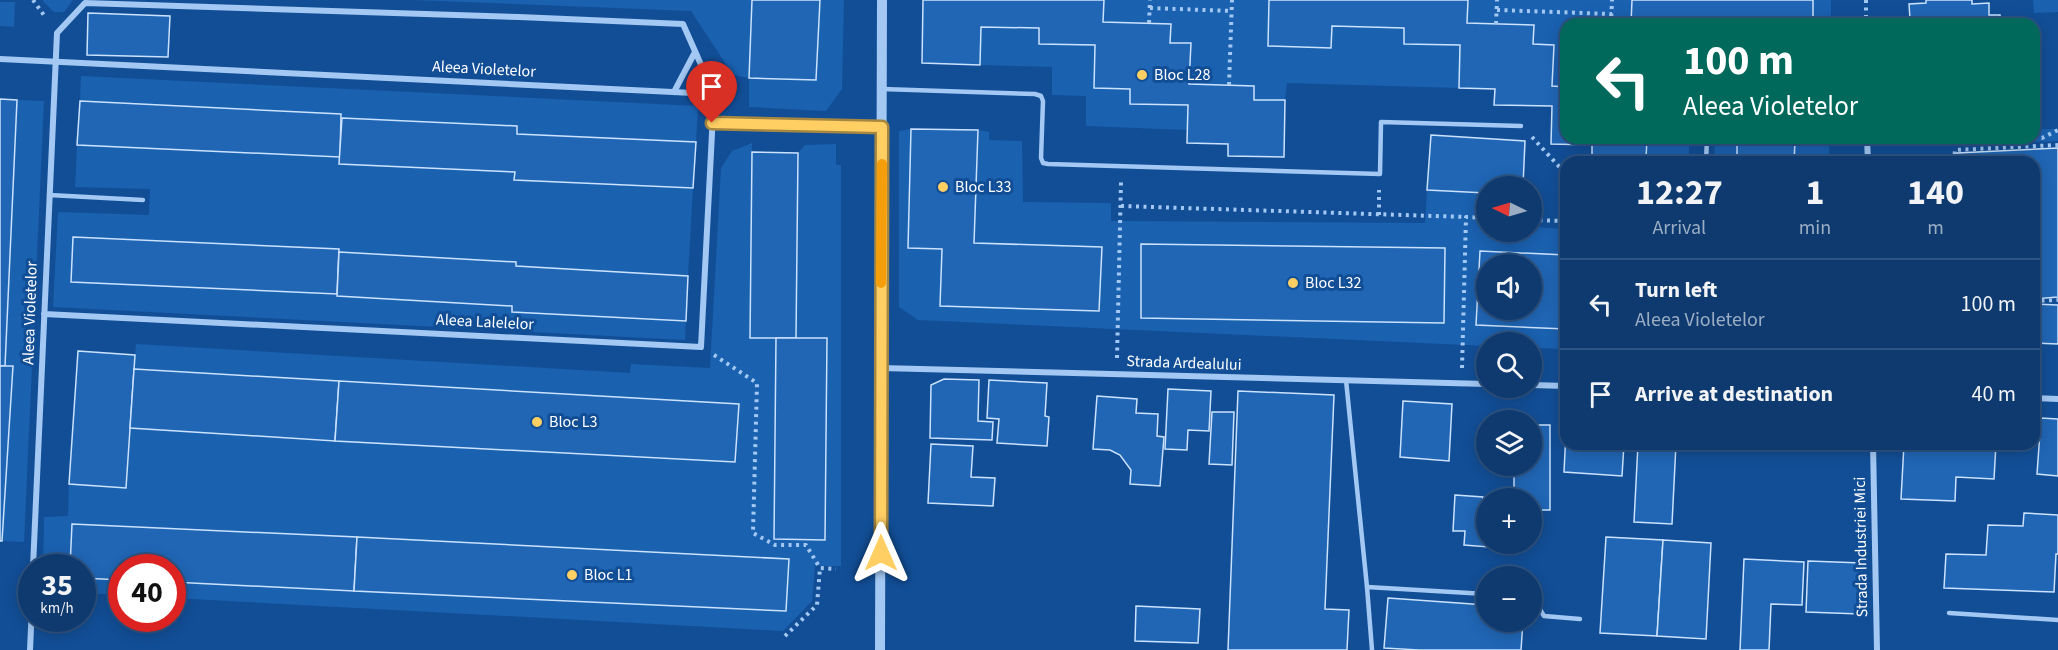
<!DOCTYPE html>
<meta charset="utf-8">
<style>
body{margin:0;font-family:"Source Sans 3",sans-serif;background:#1c4578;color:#f1f3f6;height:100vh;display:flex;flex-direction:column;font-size:22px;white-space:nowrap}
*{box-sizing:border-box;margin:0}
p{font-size:20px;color:#9badc3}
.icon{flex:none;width:33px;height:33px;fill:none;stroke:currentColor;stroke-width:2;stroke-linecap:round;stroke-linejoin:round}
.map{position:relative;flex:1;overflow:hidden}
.drawer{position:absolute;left:1560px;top:156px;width:480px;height:294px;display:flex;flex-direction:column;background:#0e3a70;border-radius:18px;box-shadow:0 3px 15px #0003,0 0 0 2px #2e5483}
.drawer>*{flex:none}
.guide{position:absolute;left:1560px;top:18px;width:480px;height:126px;border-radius:18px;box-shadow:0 3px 15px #0003,0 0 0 2px #2e5483;background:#00695c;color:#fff;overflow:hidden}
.needle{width:39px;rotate:275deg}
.fabs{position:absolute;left:1476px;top:176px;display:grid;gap:12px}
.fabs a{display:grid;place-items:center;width:66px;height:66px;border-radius:50%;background:#0e3a70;box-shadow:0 3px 15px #0003,0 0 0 2px #2e5483;font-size:30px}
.speed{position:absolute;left:18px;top:554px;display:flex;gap:12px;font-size:30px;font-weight:700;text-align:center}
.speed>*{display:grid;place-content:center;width:78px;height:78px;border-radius:50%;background:#0e3a70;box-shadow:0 3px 15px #0003,0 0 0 2px #2e5483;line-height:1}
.speed small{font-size:15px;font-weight:400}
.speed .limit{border:9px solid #d22;background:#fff;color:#111}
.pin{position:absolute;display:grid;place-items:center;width:51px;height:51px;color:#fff;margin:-62px -26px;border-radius:50% 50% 50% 0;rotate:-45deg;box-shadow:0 0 6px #0007}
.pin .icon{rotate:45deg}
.me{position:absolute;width:66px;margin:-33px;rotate:0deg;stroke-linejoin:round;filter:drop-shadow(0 0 4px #0008)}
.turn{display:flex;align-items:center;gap:21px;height:126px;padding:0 24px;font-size:27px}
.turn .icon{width:78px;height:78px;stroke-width:2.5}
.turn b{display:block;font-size:42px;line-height:51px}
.eta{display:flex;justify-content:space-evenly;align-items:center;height:102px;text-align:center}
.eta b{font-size:36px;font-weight:700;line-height:42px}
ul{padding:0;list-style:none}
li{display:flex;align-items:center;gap:18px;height:90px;padding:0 24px;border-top:2px solid #2e5483}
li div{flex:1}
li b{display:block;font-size:22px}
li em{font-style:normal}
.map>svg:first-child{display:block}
</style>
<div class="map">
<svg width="2058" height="650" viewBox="0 0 2058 650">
<rect width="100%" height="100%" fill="#124e96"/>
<g fill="#1a61b0" fill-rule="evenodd">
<path d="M42 0H73L64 12H54Z"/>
<path d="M412 0H752L749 77 816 80 820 0H844L842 89 826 111 749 107V78L733 75 691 11Z"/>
<path d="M1104 0H1269L1332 26 1404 28V44L1460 45 1459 88 1287 83 1285 100H1254V86L1189 84 1191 43H1170V24L1103 22Z"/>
<path d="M1468 0H1632L1631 24H1566V87L1552 86 1553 45 1533 44 1534 25 1467 23Z"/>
<rect x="1813" y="0" width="18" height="24"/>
<path d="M2033 0H2058V12L2034 13Z"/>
<path d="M0 2H15L14 27 0 26Z"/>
<path d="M981 27 1039 28V44L1095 45V88L1130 89V104L1188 105 1187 130 1086 126V96L1052 95V67L980 65Z"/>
<path d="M81 76 698 106 696 142 517 134V126L342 118 341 114 80 101Z"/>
<path d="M2034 96H2038L2039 129H2058V141L1960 146 1973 138H2034Z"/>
<path d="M17 100 44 101 24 542 2 541 13 367 5 366Z"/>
<path d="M911 129 908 248 942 249 941 306 1099 310 1101 247 974 243 978 130 989 132V140L1022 141 1023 202 1111 203V221L1425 223 1427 190 1486 193V231H1532V227L1566 229V255L1480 251 1476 324 1566 329V349L1532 348V342H1486V346L918 320 899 307V131ZM1141 245 1445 248 1444 322 1141 318Z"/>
<path d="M1647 138H1689V162H1592V157L1646 159Z"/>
<path d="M1715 138H1737V162H1714Z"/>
<path d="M1810 138H1829V162H1794L1795 142H1810Z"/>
<path d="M752 143 750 337 776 338 775 539 825 540 827 339 796 338 798 153 805 145 836 144V165H841V566H815L812 601 783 631 173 598V582L786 611 788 559 73 524 70 567H43L44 517 68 516 69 484 126 488 130 428 735 462 738 404 134 369 136 344 630 373 631 364 710 368 721 168 732 151Z"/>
<path d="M77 145 340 157 339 164 515 172 514 180 693 188 688 276 516 266V262L339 252V249L73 237 337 294V296L512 306 513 312 686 321 685 340 53 307 58 212 149 215 150 189 75 187Z"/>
<path d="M82 578 121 580V595L83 593Z"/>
</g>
<g fill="#2066b5" stroke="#cae2fd" stroke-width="1.5" fill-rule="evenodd">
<path d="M752 0H820L816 80 749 78Z"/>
<path d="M923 0H1104L1103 22 1171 24 1170 43H1191L1189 84 1254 86V100H1285L1284 157 1228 156V144L1187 143 1188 105 1130 104V89L1094 88 1095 45 1039 44V28L981 27 980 65 922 63Z"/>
<path d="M1269 0H1468L1467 23 1534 25 1533 44 1554 45 1552 86 1566 87V138H1647L1646 159 1592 157V145L1551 144 1552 106 1494 105 1495 89 1459 88 1460 45 1404 44V28L1332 26 1331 48 1268 46Z"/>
<path d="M1632 0H1813V24H1631Z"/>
<path d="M1926 0H1972V4L1989 3V15H2000V23L2013 24H1901V19H1910L1909 4 1926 3Z"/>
<path d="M88 13 170 16 168 57 87 55Z"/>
<path d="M0 99 17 100 5 366H0Z"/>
<path d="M80 101 341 114 340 157 77 145Z"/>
<path d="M342 118 517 126V134L696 142 693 188 514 180 515 172 339 164Z"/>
<path d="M911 129 978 130 974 243 1102 247 1099 311 940 306 942 249 908 248Z"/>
<path d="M1431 135 1525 141 1523 186H1486V193L1427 190Z"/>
<path d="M1737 138H1810V142H1795L1794 162H1737Z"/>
<path d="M2058 148V297L2034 299V162H1957V153Z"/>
<path d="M752 152 798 153 796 338H750Z"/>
<path d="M73 237 339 249 337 294 71 282Z"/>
<path d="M1141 244 1445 248 1444 323 1141 318Z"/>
<path d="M1480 251 1566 255V329L1476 325ZM1486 264H1532V309H1486Z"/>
<path d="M339 252 516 262V266L688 276 686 321 512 312V306L337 296Z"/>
<path d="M2034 304 2058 305V344L2034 343Z"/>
<path d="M776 338H827L825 540 774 539Z"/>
<path d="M78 351 135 355 126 488 69 484Z"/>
<path d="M0 366H13L2 541H0Z"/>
<path d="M134 369 339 381 335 441 130 428Z"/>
<path d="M944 379 979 380 978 421 993 422 992 440 930 438 931 385Z"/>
<path d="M989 380 1047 383 1045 416 1049 417 1047 446 997 443 999 419 987 418Z"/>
<path d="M339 381 739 404 735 462 335 441Z"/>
<path d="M1168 389 1211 391 1209 431 1188 430 1187 450 1165 449Z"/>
<path d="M1238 391 1334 395 1325 609 1349 610 1347 650H1228Z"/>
<path d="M1097 396 1137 399 1136 413 1158 414 1157 436 1164 437 1160 486 1130 484 1131 470 1120 455 1110 450 1093 449Z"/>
<path d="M1403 401 1452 404 1449 461 1400 457Z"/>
<path d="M1212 412H1234L1232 465 1209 464Z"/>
<path d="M2041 418 2058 419V476L2037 474Z"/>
<path d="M1532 425H1550V510H1532V498H1514V465H1532Z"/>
<path d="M1566 431V444H1624L1622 476 1564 472Z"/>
<path d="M931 444 973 446 971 477 995 478 993 506 928 503Z"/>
<path d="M1638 444H1676L1672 524 1634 522Z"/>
<path d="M1904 444H1996L1994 479 1956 477 1955 501 1901 499Z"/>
<path d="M1455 495 1483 497 1481 516H1486V543H1489V547L1464 545 1465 531H1453Z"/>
<path d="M2024 513 2058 515V554H2056L2054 592 1944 588 1946 554 1986 555 1988 525 2023 526Z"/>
<path d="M72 524 357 537 354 591 172 582V567H122V580L82 578V567H70Z"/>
<path d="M357 537 789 559 786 611 354 591Z"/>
<path d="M1606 537 1663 540 1657 636 1600 633Z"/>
<path d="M1663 540 1711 543 1706 639 1657 636Z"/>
<path d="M1744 559 1804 562 1802 605 1771 604 1769 650H1740Z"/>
<path d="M1808 561 1862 563 1860 614 1806 612Z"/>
<path d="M1388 598 1486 605V621H1523L1521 650H1419L1384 648Z"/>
<path d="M1136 606 1200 609 1198 643 1135 641Z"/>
</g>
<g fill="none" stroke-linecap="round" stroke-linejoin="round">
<g stroke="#a2c8f3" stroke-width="4" stroke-dasharray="3 4.5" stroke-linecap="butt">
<path d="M33 0 46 18"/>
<path d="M1866 0V24"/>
<path d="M1150 8 1232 11"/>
<path d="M1497 10 1612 14"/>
<path d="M1149 23 1150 0"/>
<path d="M1496 24 1497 0"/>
<path d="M1611 24 1612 0"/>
<path d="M1229 85 1232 0"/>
<path d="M1532 137 1566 174"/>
<path d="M1999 138H2025"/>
<path d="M2034 138H2042L2058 130"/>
<path d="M1954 162 1955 150 2058 145"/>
<path d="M1121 206 1466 217"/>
<path d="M1379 215V190"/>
<path d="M1532 220 1566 221"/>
<path d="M2034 301 2058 300"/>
<path d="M714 355 757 383 753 533 775 545H806L820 568"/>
<path d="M1117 358 1121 182"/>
<path d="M1462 368 1466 217 1486 218"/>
<path d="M785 636 817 605 820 568 836 569"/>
</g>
<g stroke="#a2c8f3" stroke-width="4.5">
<path d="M882 89 1035 94 1041 96 1043 101 1041 158 1043 163 1048 164 1380 174 1381 122 1521 126"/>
<path d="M1706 162 1707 138"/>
<path d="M49 195 143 200"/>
<path d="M1346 380 1367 587"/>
<path d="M1532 596 1544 616 1580 619"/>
<path d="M1949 613 2058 620"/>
<path d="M1372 650 1367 587 1486 594"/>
</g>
<g stroke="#a2c8f3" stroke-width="6">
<path d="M0 59 714 94"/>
<path d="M674 92 695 52"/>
<path d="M712 123 882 127"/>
<path d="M1867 138 1868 162"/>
<path d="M881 368 1486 384"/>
<path d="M1532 385 1566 386"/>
<path d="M2034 398 2058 399"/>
<path d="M1873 444 1877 650"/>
<path d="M33 567 57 33 85 3 519 17 683 24 714 94 701 347 44 314"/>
<path d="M30 650 32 606"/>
</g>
<path stroke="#a2c8f3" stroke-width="10" d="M880 650 882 0"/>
</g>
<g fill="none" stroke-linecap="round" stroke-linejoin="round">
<defs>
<path id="route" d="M712 123 882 127 881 553"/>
</defs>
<use href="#route" stroke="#a68741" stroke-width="15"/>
<use href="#route" stroke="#ffcf64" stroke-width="10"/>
<path stroke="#f59e0b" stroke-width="10" d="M881 283 882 164"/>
</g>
<g fill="#ffcf64" stroke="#124e96" stroke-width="2">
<circle cx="1142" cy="75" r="6"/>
<circle cx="943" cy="187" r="6"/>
<circle cx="1293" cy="283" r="6"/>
<circle cx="537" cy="422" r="6"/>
<circle cx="572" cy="575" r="6"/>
</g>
<g text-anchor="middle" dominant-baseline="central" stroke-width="6" stroke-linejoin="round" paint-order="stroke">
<g font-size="16" fill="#fff" stroke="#124e96">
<text transform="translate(484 69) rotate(3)">Aleea Violetelor</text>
<text transform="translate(30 313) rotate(-88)">Aleea Violetelor</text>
<text transform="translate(485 322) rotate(3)">Aleea Lalelelor</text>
<text transform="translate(1184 363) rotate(2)">Strada Ardealului</text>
<text transform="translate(1861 547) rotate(-91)">Strada Industriei Mici</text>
</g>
<g font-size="16" fill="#fff" stroke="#124e96" text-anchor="start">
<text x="1154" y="75">Bloc L28</text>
<text x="955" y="187">Bloc L33</text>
<text x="1305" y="283">Bloc L32</text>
<text x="549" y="422">Bloc L3</text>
<text x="584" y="575">Bloc L1</text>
</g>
</g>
</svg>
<div class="fabs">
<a><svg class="needle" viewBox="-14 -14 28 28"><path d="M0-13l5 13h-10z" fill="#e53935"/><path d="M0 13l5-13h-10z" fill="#9badc3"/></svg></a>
<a><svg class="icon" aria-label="sound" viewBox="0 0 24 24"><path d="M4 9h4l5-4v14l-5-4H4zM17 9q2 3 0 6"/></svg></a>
<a><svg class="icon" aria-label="search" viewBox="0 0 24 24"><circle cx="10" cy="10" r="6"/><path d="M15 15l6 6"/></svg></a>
<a><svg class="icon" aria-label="layers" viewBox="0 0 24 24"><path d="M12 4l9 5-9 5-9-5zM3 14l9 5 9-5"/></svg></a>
<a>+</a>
<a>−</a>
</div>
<div class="speed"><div>35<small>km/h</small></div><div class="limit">40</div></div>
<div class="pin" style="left:712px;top:123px;background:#d93025"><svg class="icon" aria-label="arrive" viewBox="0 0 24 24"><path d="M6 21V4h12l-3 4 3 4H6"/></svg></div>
<svg class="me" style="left:881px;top:553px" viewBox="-20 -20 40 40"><path d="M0-17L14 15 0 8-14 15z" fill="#ffcf64" stroke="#fff" stroke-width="4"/></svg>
<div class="guide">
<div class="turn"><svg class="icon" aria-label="left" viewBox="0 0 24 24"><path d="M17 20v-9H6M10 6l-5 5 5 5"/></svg><div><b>100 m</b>Aleea Violetelor</div></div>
</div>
<section class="drawer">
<div class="eta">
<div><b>12:27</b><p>Arrival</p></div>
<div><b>1</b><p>min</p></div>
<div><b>140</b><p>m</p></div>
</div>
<ul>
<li><svg class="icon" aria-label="left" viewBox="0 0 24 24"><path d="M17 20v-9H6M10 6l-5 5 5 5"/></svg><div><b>Turn left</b><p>Aleea Violetelor</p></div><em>100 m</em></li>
<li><svg class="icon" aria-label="arrive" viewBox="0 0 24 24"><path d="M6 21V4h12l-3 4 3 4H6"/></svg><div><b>Arrive at destination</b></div><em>40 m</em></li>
</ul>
</section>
</div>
